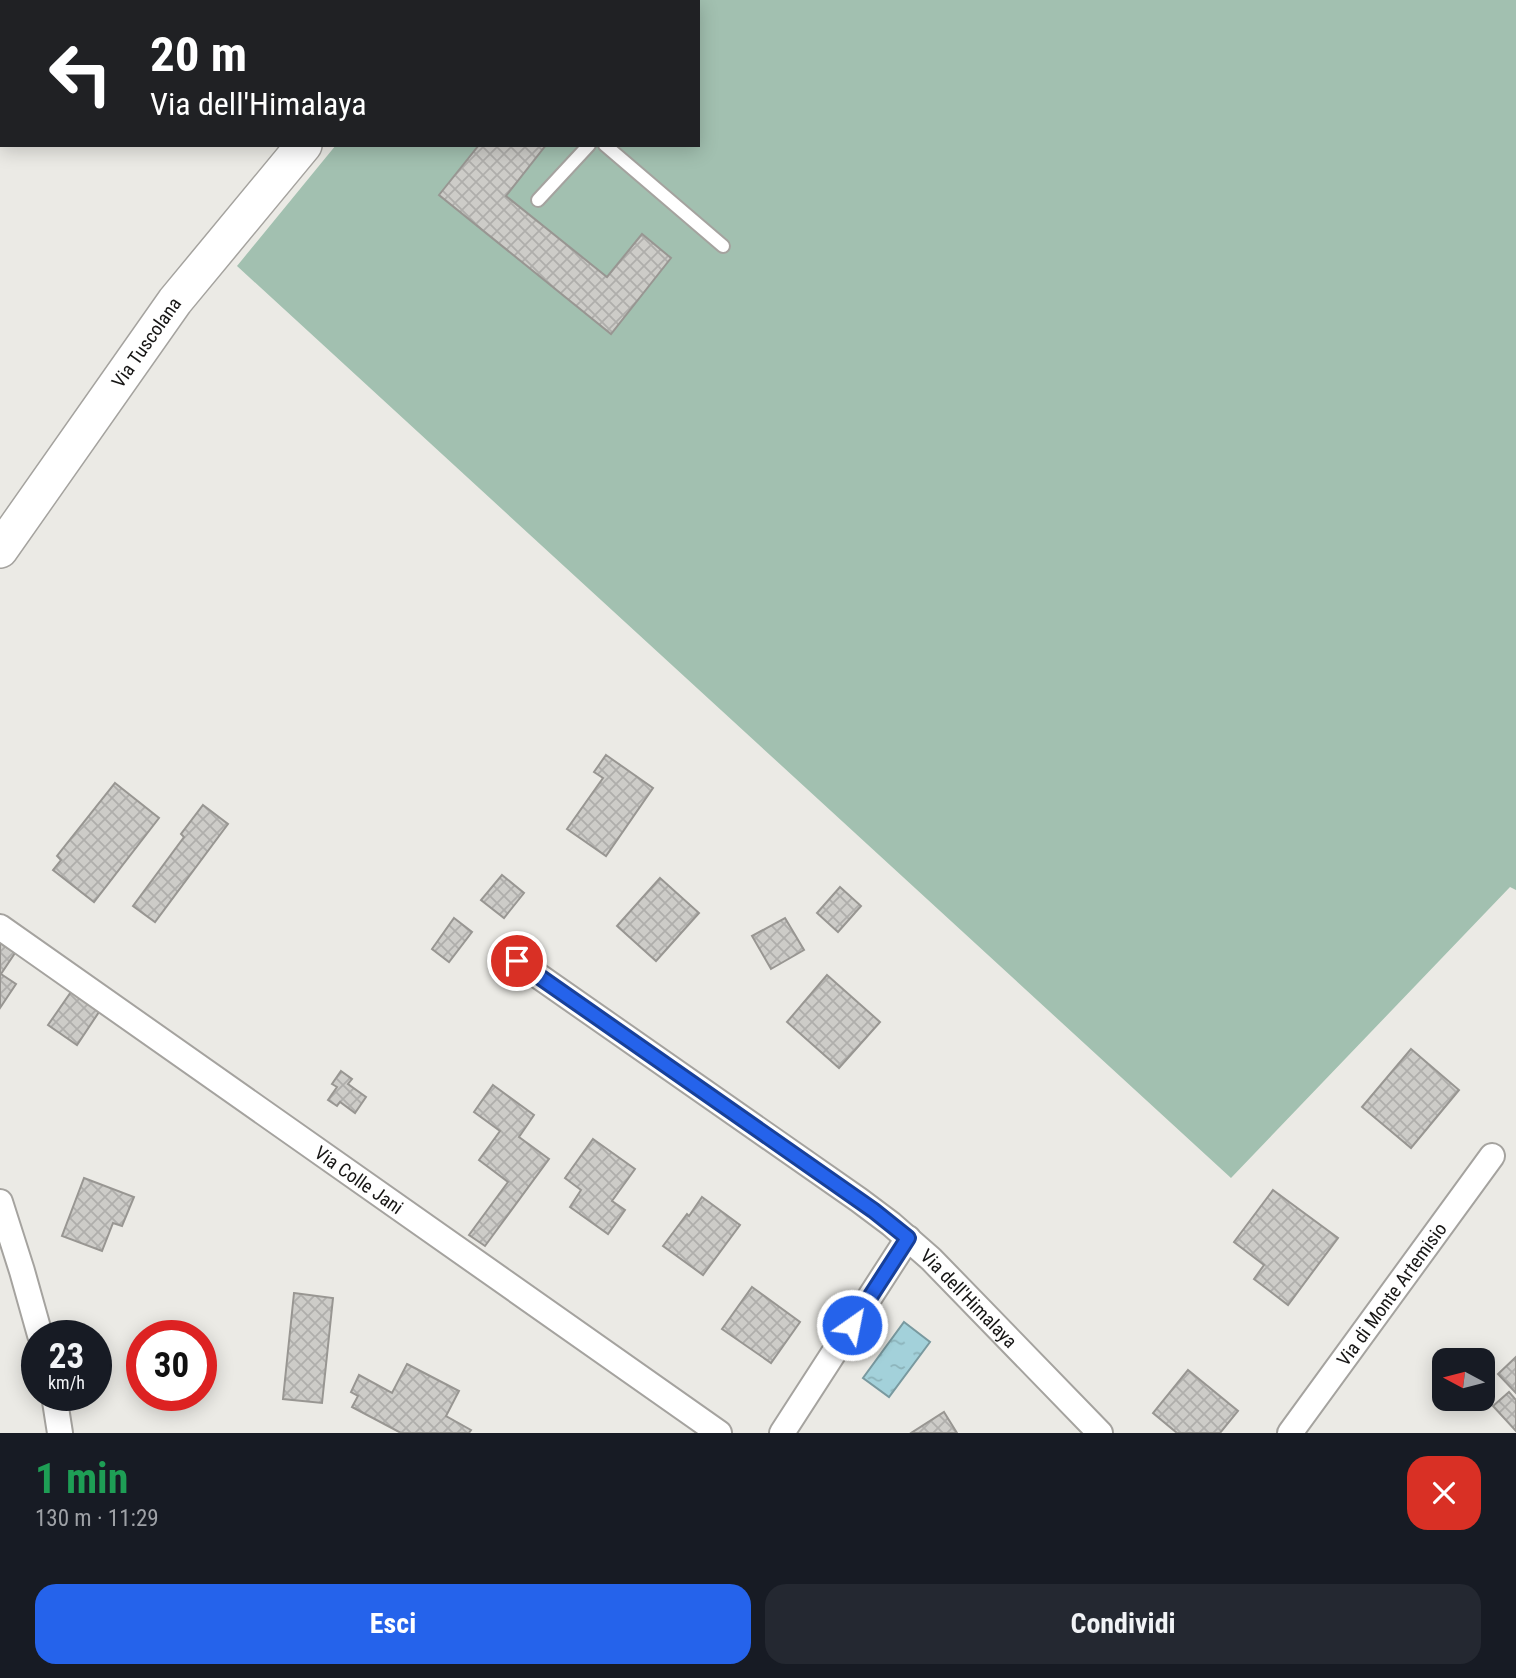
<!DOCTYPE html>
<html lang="it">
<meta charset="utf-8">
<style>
body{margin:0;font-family:"Roboto Condensed",sans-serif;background:#242831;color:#f1f3f6;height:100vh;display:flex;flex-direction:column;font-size:26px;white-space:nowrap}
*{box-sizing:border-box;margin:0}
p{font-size:23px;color:#9ea1a6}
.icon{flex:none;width:38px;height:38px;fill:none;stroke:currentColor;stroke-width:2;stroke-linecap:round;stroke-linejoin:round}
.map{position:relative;height:1433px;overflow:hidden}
.drawer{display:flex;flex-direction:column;background:#171b24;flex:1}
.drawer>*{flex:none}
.hud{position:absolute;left:0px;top:0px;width:700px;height:147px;box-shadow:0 4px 18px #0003;background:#202124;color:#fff;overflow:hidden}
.needle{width:46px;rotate:277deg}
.buttons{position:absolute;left:1432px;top:1348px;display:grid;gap:14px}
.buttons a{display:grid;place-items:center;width:63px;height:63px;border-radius:14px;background:#171b24;box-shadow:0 4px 18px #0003;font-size:35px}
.speed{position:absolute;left:21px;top:1320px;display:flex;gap:14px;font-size:35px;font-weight:700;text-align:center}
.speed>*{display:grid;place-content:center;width:91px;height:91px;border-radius:50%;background:#171b24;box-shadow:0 4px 18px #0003;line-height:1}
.speed small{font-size:18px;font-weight:400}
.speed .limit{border:10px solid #d22;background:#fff;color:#111}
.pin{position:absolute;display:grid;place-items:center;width:60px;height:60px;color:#fff;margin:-30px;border:4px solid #fff;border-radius:50%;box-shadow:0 2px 7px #0007}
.me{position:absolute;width:77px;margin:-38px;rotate:33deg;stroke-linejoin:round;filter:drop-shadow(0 0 5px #0008)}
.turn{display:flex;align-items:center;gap:24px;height:147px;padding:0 35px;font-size:32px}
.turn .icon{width:91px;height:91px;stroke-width:2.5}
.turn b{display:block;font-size:49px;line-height:60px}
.round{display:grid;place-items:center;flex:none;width:74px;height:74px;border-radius:21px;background:#242831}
.summary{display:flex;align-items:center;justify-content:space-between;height:119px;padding:0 35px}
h1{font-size:42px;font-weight:700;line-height:52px;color:#1e9e55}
.button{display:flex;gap:14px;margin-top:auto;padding:14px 35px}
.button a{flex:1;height:80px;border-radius:21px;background:#2563eb;color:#fff;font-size:28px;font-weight:700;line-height:80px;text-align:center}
.button a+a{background:#242831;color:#f1f3f6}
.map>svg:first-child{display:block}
</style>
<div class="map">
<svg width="1516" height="1433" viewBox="0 0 1516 1433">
<defs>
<pattern id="water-ripples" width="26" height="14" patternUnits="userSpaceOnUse" patternTransform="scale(1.75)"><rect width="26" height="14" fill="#a3d1da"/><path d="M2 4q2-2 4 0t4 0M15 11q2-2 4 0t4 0" fill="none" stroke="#8cb3ba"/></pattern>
<pattern id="building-cross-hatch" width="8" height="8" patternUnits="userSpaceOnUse" patternTransform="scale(1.75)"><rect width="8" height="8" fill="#cdccc8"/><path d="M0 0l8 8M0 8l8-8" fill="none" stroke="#afaeab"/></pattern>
</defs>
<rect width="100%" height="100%" fill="#ebeae5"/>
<path fill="#a2c0b0" d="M458 0H1516V890L1510 887 1231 1178 237 266 336 145H479L439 195 611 333 671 258 642 235 607 277 506 196 546 145H698V2H457Z"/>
<path fill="url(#water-ripples)" stroke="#79999f" stroke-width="2" d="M904 1322 930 1342 889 1397 863 1378Z"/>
<g fill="url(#building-cross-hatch)" stroke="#989692" stroke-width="2">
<path d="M479 145H546L506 196 607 277 642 234 671 258 611 334 439 195Z"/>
<path d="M606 755 653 788 606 856 567 829 603 778 594 772Z"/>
<path d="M115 783 159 818 94 902 53 870 61 860 57 856Z"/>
<path d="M203 805 228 824 155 922 133 906 184 837 181 834Z"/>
<path d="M502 875 524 893 504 918 481 900Z"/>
<path d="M660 878 699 913 656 961 617 926Z"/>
<path d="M840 887 861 906 838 932 817 913Z"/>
<path d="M454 918 472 932 449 962 432 949Z"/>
<path d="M785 918 804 950 771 969 752 936Z"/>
<path d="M0 943 15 953 1 974 16 984 0 1008Z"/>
<path d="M827 975 880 1022 839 1068 787 1022Z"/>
<path d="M71 992 99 1012 77 1045 48 1025Z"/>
<path d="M1411 1049 1459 1090 1411 1148 1362 1107Z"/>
<path d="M341 1071 352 1079 348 1084 366 1097 355 1113 340 1102 337 1106 328 1100 337 1087 332 1084Z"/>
<path d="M493 1085 534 1115 519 1137 549 1159 485 1246 469 1235 508 1182 479 1160 500 1131 474 1112Z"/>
<path d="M593 1139 635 1169 612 1201 625 1210 608 1234 570 1207 581 1190 565 1178Z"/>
<path d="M84 1178 134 1197 122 1226 113 1223 102 1251 62 1236Z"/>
<path d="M1273 1190 1338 1238 1288 1305 1254 1279 1264 1265 1234 1242Z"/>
<path d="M702 1197 740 1225 703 1275 663 1246 687 1214 689 1216Z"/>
<path d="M752 1287 800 1322 771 1363 722 1329Z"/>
<path d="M294 1293 333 1298 322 1403 283 1399Z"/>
<path d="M1516 1357V1393L1498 1374Z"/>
<path d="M407 1364 459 1391 446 1416 471 1430 469 1433H401L352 1407 358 1396 351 1392 359 1375 392 1393Z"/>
<path d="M1188 1370 1238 1411 1220 1433H1177L1153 1413Z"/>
<path d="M1509 1392 1516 1400V1431L1493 1406Z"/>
<path d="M944 1412 957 1433H911Z"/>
</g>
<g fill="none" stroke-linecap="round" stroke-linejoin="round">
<defs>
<g id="lane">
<path d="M538 2 540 0"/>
<path d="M605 145 723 246"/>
<path d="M538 200 589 145"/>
</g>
<g id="street">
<path id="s1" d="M0 927 719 1433"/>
<path id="s2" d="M517 961 859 1200 891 1224 931 1259 1100 1433"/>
<path d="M0 1202 22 1271 40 1335"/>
<path d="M54 1395 60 1433"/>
<path d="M782 1433 908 1238"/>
<path id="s3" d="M1290 1433 1492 1156"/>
</g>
<g id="secondary">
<path d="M427 2 428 0"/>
<path id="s4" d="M0 550 175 301 304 145"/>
</g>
</defs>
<use href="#lane" stroke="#a5a39f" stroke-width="16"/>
<use href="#street" stroke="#a5a39f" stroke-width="28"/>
<use href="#secondary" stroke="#a5a39f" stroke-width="38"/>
<use href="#lane" stroke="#fff" stroke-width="12"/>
<use href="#street" stroke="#fff" stroke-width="24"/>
<use href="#secondary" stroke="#fff" stroke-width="35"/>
</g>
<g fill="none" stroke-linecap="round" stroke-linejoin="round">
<defs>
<path id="route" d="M517 961 873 1210 908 1238 852 1325"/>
</defs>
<use href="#route" stroke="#184099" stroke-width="18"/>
<use href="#route" stroke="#2563eb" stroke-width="12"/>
</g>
<g text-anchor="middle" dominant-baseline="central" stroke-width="5" stroke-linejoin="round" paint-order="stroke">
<g font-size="19" fill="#171615" stroke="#fff">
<text stroke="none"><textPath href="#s4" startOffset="254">Via Tuscolana</textPath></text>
<text stroke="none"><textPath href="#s1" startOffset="439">Via Colle Jani</textPath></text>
<text stroke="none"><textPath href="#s3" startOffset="172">Via di Monte Artemisio</textPath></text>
<text stroke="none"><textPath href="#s2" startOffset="565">Via dell'Himalaya</textPath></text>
</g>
</g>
</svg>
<div class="buttons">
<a><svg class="needle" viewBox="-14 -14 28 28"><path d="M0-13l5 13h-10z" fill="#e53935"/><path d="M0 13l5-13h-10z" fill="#9ea1a6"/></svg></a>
</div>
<div class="speed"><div>23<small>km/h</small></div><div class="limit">30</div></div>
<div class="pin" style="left:517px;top:961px;background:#d93025"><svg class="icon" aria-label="arrive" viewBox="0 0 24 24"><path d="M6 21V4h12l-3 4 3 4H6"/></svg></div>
<svg class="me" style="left:852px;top:1325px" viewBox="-20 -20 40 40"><circle r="17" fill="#2563eb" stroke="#fff" stroke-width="3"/><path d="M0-11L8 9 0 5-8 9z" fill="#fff"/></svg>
<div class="hud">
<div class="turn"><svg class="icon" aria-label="left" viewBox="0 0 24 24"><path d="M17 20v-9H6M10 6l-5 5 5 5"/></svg><div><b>20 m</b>Via dell'Himalaya</div></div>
</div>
</div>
<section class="drawer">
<div class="summary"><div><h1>1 min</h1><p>130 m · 11:29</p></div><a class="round" style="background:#d93025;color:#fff"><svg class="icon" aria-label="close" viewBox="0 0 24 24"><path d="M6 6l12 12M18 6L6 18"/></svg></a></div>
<div class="button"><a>Esci</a><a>Condividi</a></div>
</section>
